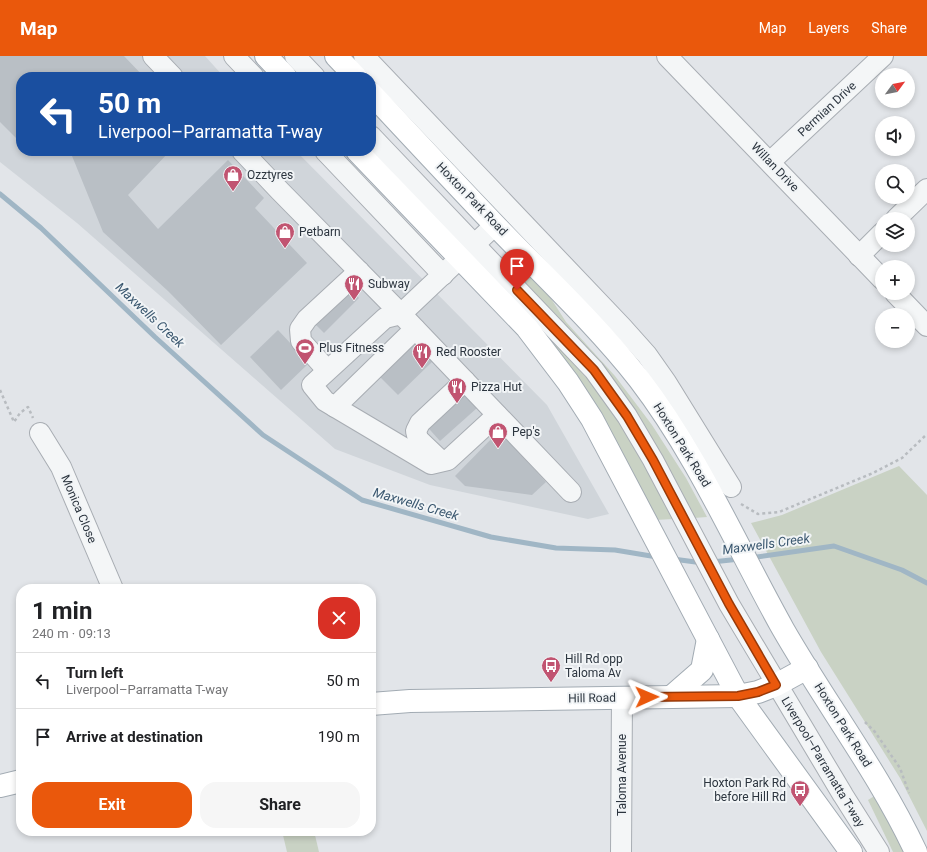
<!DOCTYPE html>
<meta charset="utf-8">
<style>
body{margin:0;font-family:Roboto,sans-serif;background:#f6f6f6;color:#202124;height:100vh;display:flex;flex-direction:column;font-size:15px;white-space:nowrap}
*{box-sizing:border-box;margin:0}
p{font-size:13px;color:#757577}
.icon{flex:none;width:22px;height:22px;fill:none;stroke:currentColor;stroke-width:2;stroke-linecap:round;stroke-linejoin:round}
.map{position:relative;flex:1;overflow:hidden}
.details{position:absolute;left:16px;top:528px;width:360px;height:252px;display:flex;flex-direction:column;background:#fff;border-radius:16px;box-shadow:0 2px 6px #0003}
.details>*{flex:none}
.guide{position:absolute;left:16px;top:16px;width:360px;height:84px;border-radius:16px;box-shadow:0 2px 6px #0003;background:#1a4fa0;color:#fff;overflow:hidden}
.needle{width:26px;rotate:58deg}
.tools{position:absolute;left:875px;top:12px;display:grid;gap:8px}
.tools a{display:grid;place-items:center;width:40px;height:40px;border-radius:50%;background:#fff;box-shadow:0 2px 6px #0003;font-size:20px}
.pin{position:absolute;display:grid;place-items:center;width:34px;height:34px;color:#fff;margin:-41px -17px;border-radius:50% 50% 50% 0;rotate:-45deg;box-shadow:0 0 4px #0007}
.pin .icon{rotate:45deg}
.me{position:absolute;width:44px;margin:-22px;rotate:89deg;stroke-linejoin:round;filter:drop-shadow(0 0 3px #0008)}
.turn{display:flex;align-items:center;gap:14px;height:84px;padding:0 16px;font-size:18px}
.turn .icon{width:52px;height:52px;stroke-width:2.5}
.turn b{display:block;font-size:28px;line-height:34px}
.round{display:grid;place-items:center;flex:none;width:42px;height:42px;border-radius:16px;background:#f6f6f6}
.overview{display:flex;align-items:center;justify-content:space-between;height:68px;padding:0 16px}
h1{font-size:24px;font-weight:700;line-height:30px}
.primary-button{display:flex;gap:8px;margin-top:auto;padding:8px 16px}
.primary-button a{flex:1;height:46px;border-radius:16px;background:#ea580c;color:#fff;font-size:16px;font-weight:700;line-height:46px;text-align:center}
.primary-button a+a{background:#f6f6f6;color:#202124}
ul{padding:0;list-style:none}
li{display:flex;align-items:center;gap:12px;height:56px;padding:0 16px;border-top:1px solid #e0e0e0}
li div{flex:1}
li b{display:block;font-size:15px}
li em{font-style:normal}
header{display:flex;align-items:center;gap:24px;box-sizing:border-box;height:56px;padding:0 20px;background:#ea580c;color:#fff}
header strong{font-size:19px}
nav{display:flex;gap:22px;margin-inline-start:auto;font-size:14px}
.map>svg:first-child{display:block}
</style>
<header>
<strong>Map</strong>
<nav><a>Map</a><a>Layers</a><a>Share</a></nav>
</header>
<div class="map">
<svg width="927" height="796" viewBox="0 0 927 796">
<rect width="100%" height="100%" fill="#e2e5e9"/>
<path fill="#d0d5da" d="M0 0H205L224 21H21V95H296L547 349 609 458 588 463 430 429 335 393 77 167 0 106Z"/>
<g fill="#c9d2c4">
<path d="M522 209 543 230 566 266 615 320 652 369 686 422 707 461 694 462 570 274 513 214 516 211H520Z"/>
<path d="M513 242C542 274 575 306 601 340 629 378 652 421 674 463L655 464Z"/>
<path d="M899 410 927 439V775L900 722 821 596 751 467 782 459Z"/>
<path d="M876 739 907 796H893L868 744Z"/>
<path d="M282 775H314L319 796H287Z"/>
</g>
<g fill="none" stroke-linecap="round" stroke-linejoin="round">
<g stroke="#a0b6c5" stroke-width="5">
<path d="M0 138 41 172 155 281 263 379 362 444 491 481 556 492 615 494 657 501"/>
<path d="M750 502 834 490 902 514 927 527"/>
<path d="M673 503 703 507"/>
<path d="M712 506 740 503"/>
</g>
</g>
<g fill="#b9bfc5">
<path d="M0 0H124L144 21H21L20 86 0 66Z"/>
<path d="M70 95H170L128 139 158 173 228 104 264 142 255 152 307 207 221 289 168 235 103 176Z"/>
<path d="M341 224 359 242 324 277 306 259Z"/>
<path d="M278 274 309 307 281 334 250 301Z"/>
<path d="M411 281 434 304 398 339 375 316Z"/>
<path d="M459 332 477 352 440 385 422 365Z"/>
<path d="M499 375 546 426 532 439 465 430 455 420Z"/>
</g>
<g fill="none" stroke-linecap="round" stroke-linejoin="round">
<defs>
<g id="minor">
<path d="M153 0 173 21"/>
<path d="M234 0 254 21"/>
<path d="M295 0 315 21"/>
<path d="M364 0 622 271 647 299 666 326 731 431"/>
<path d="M667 0 882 223"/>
<path d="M371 80 594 314 627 360 653 404 729 548 843 739 879 796"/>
<path d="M242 95 280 135 401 258 571 436"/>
<path d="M325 95 443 219"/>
<path d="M770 106 883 0"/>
<path d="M896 163 927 133"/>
<path d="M495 169 401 258 385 262 312 329 325 345 431 408 448 404 497 359"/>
<path d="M859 200 882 177"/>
<path d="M895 237 927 270"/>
<path d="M327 314 301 285 300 273 307 263 359 215"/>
<path d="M335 351 415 273"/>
<path d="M40 377 61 411 113 533"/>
<path d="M440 404 418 383 416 375 420 367 465 325"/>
<path d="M621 796 622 641"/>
</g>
<g id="major">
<path d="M266 0 286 21"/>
<path d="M336 0 356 21"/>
<path d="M371 37C412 81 453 125 494 168 543 219 595 267 639 323 698 400 736 489 783 573 826 648 879 717 916 796"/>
<path d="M357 95 527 272 568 326 592 363 738 640 851 796"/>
<path d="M671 641 702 614 708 583"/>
<path d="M371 648 410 645 738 640 758 636 776 629 807 612"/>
<path d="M0 730 21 725"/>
</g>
</defs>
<use href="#minor" stroke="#a8adb3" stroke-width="22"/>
<use href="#major" stroke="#a2abb3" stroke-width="24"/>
<g stroke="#b8bcc0" stroke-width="2.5" stroke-dasharray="3 3" stroke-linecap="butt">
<path d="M0 334 14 366 20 357 28 351 33 362"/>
<path d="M741 448 758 458 779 456 873 417 902 402 927 378"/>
<path d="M865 666 875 676 900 712 909 737"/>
</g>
<use href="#minor" stroke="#f4f6f7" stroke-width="20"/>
<use href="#major" stroke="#fff" stroke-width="22"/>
</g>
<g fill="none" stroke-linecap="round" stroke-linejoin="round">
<defs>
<path id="route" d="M517 234 594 314 627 360 653 404 729 548 776 629 758 636 738 640 647 641"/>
</defs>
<use href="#route" stroke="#983908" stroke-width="10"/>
<use href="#route" stroke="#ea580c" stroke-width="7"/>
</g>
<defs>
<symbol id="shop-pin" viewBox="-11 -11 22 30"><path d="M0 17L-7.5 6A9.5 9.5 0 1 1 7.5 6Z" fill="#c15471" stroke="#f1f4f6"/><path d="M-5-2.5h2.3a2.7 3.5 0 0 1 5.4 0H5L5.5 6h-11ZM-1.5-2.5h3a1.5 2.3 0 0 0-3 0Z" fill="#fff"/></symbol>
<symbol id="restaurant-pin" viewBox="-11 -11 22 30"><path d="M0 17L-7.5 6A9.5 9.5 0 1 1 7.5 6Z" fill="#c15471" stroke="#f1f4f6"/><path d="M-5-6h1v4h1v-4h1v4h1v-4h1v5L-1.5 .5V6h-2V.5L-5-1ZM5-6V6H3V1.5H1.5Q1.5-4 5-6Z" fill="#fff"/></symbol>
<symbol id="stadium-pin" viewBox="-11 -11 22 30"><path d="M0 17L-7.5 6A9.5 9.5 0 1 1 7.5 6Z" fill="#c15471" stroke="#f1f4f6"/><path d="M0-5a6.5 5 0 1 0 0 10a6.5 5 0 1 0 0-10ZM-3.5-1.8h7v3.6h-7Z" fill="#fff"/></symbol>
<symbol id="bus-pin" viewBox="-11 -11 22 30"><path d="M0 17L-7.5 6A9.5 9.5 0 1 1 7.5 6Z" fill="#c15471" stroke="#f1f4f6"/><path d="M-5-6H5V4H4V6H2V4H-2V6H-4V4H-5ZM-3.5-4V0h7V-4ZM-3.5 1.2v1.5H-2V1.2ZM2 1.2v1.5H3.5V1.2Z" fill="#fff"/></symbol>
</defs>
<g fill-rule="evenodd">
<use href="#shop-pin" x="222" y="108" width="22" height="30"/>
<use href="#shop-pin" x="274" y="165" width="22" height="30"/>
<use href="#restaurant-pin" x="343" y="217" width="22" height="30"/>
<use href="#stadium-pin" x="294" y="281" width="22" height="30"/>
<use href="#restaurant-pin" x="411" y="285" width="22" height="30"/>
<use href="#restaurant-pin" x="446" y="320" width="22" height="30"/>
<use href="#shop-pin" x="487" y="365" width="22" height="30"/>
<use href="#bus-pin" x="540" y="599" width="22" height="30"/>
<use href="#bus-pin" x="789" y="723" width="22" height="30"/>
</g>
<g text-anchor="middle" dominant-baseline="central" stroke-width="4" stroke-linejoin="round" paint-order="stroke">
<g font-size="12" fill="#2c353f" stroke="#f1f4f6">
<text transform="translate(827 53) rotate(-43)">Permian Drive</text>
<text transform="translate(775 111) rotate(46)">Willan Drive</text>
<text transform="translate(472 143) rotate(46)">Hoxton Park Road</text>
<text transform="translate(682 389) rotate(58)">Hoxton Park Road</text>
<text transform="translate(79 453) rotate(67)">Monica Close</text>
<text transform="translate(592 642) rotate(-1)">Hill Road</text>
<text transform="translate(843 669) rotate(58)">Hoxton Park Road</text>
<text transform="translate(823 706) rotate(59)">Liverpool–Parramatta T-way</text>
<text transform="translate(622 719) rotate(-90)">Taloma Avenue</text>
</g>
<g font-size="12" fill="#2c353f" stroke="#f1f4f6" text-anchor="start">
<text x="247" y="119">Ozztyres</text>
<text x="299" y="176">Petbarn</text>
<text x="368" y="228">Subway</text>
<text x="319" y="292">Plus Fitness</text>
<text x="436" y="296">Red Rooster</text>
<text x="471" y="331">Pizza Hut</text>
<text x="512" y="376">Pep's</text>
<text x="565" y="603">Hill Rd opp<tspan x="565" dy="14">Taloma Av</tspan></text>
<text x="786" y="727" text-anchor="end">Hoxton Park Rd<tspan x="786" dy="14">before Hill Rd</tspan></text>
</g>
<g font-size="13" font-style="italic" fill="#3a576f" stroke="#f1f4f6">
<text transform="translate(150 259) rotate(43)">Maxwells Creek</text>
<text transform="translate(416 448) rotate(16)">Maxwells Creek</text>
<text transform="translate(766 488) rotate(-8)">Maxwells Creek</text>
</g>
</g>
</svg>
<div class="tools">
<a><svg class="needle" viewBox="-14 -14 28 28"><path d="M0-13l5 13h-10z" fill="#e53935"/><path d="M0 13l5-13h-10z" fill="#757577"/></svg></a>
<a><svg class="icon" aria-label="sound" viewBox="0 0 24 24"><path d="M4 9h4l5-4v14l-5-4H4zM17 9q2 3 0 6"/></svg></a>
<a><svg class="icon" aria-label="search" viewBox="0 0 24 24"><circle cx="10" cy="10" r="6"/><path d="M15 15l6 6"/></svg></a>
<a><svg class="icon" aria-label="layers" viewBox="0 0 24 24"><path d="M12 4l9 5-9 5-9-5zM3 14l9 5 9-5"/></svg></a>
<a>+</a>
<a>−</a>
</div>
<div class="pin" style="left:517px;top:234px;background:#d93025"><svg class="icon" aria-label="arrive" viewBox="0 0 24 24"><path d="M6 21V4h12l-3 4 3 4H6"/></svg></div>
<svg class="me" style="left:647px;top:641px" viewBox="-20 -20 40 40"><path d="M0-17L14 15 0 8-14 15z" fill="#ea580c" stroke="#fff" stroke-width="4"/></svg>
<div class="guide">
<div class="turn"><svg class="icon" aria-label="left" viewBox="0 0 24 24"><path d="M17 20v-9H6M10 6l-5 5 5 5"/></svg><div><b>50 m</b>Liverpool–Parramatta T-way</div></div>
</div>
<section class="details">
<div class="overview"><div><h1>1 min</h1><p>240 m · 09:13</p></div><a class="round" style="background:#d93025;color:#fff"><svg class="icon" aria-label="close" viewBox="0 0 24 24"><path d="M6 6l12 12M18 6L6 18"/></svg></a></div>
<ul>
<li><svg class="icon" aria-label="left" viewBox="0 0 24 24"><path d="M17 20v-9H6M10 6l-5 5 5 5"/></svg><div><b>Turn left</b><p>Liverpool–Parramatta T-way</p></div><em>50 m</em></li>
<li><svg class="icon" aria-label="arrive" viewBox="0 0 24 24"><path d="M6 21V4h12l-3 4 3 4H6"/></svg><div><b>Arrive at destination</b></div><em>190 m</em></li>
</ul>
<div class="primary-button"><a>Exit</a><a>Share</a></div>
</section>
</div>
